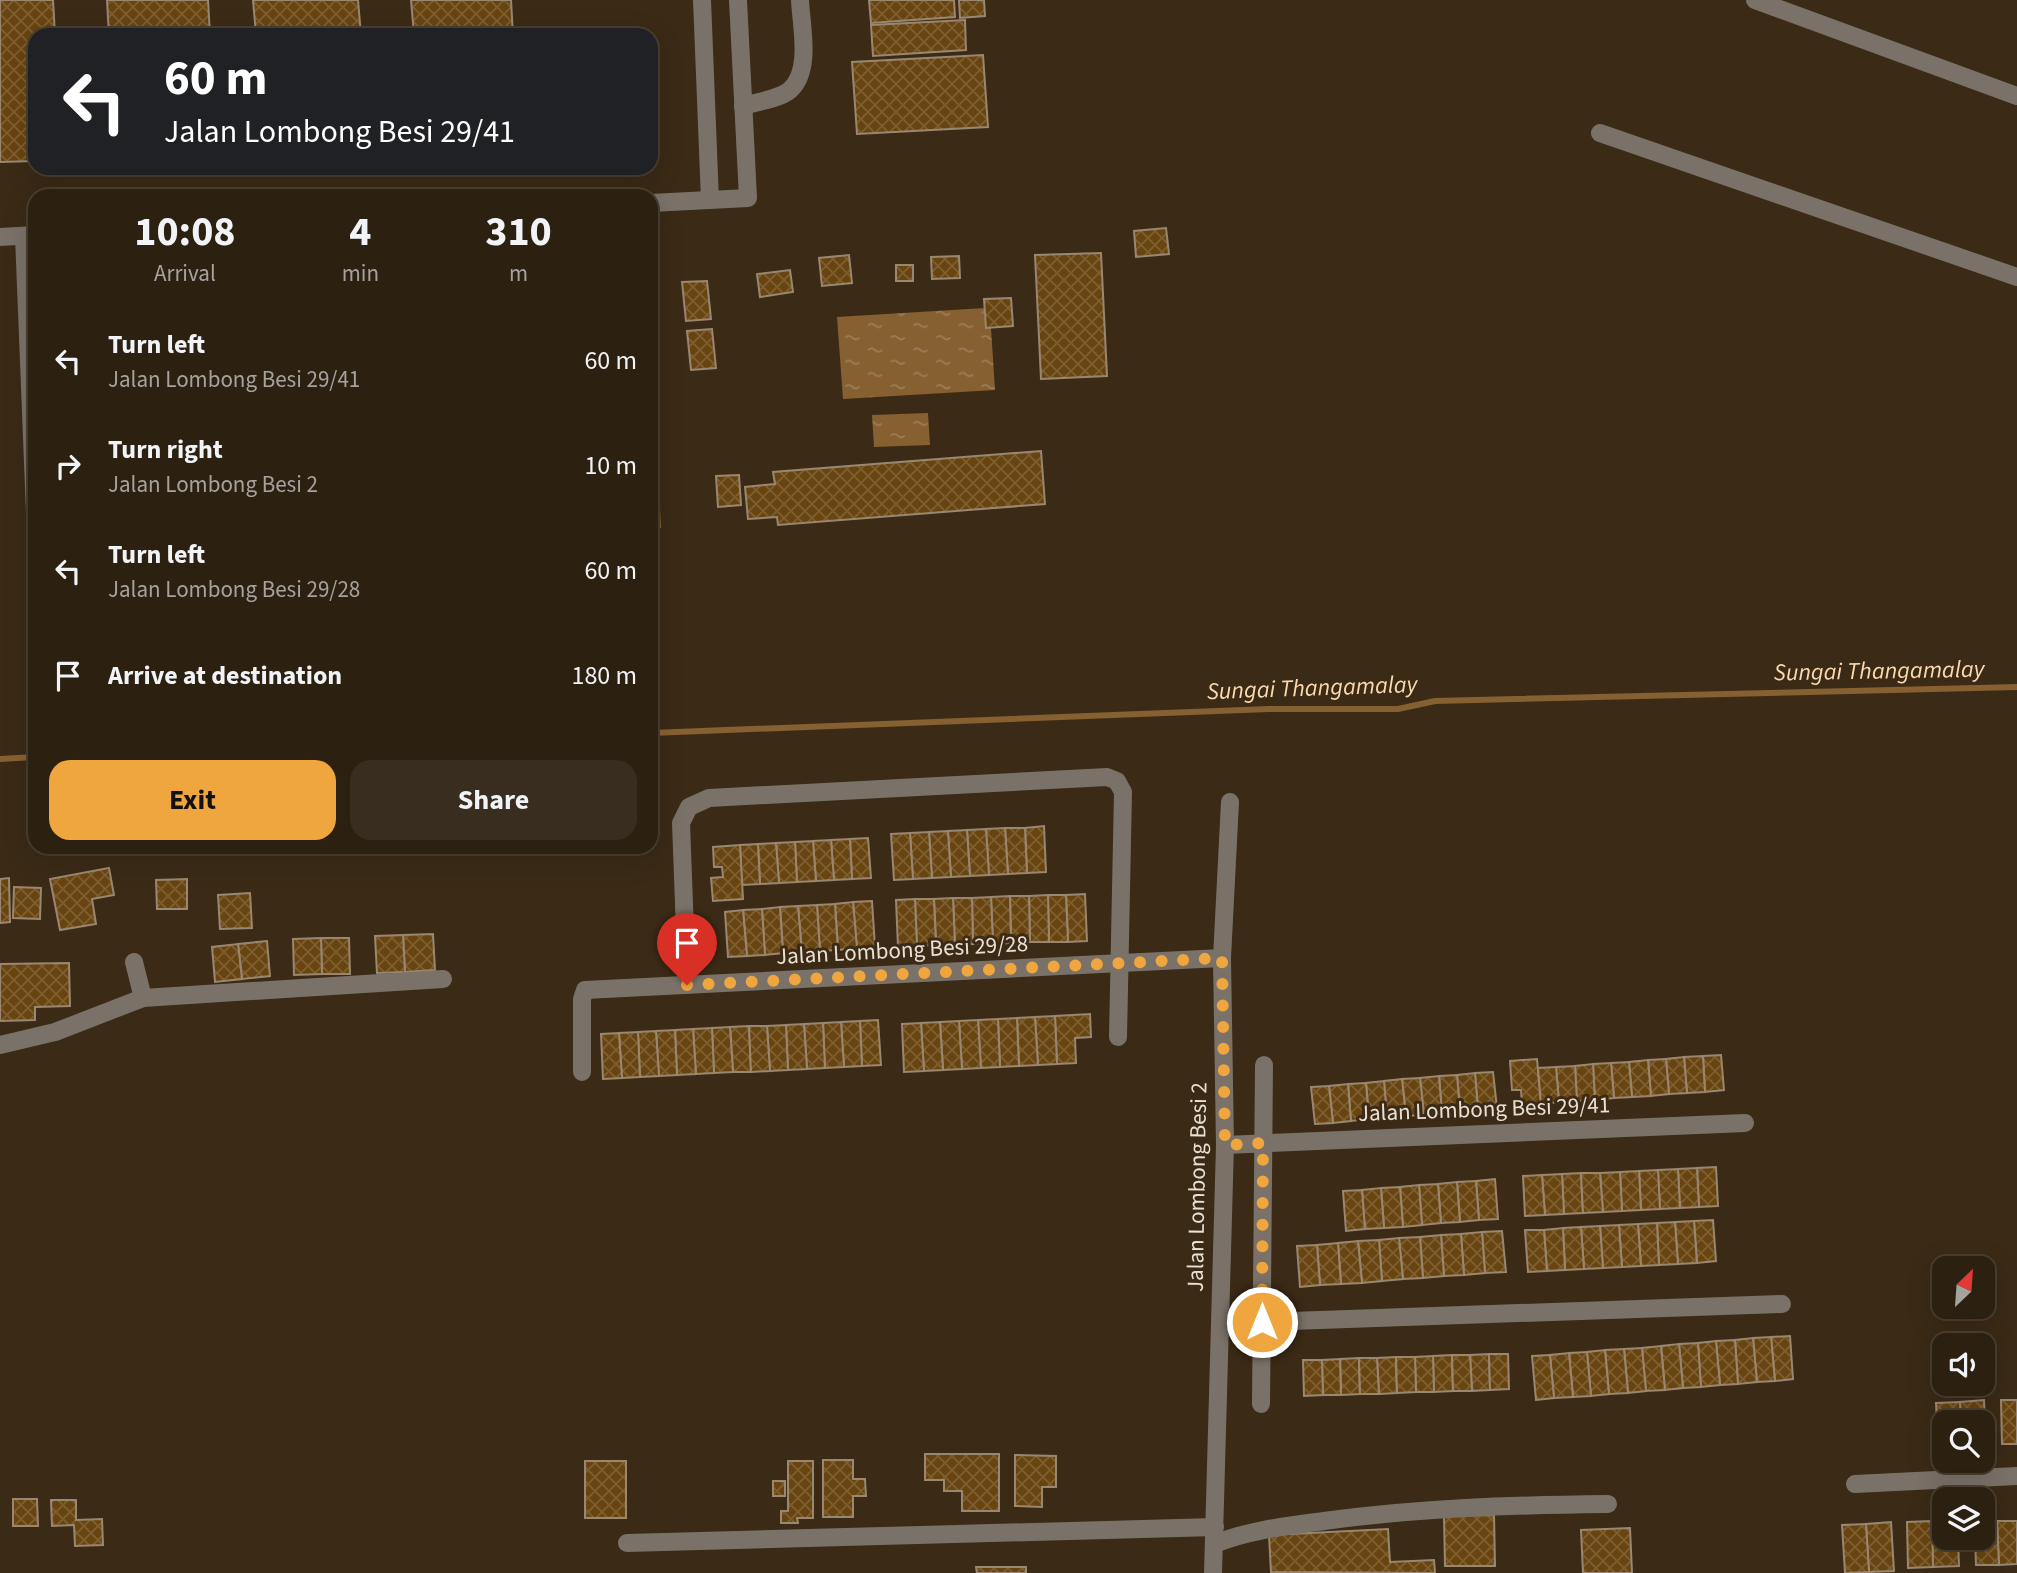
<!DOCTYPE html>
<style>
body{margin:0;font-family:"Source Sans 3",sans-serif;background:#382d1e;color:#f1f3f6;height:100vh;display:flex;flex-direction:column;font-size:26px;white-space:nowrap}
*{box-sizing:border-box;margin:0}
p{font-size:23px;color:#a6a39f}
.icon{flex:none;width:38px;height:38px;fill:none;stroke:currentColor;stroke-width:2;stroke-linecap:round;stroke-linejoin:round}
.map{position:relative;flex:1;overflow:hidden}
.side{position:absolute;left:28px;top:189px;width:630px;height:665px;display:flex;flex-direction:column;background:#2c2010;border-radius:21px;box-shadow:0 7px 28px #0002,0 0 0 2px #483e30}
.side>*{flex:none}
.guide{position:absolute;left:28px;top:28px;width:630px;height:147px;border-radius:21px;box-shadow:0 7px 28px #0002,0 0 0 2px #483e30;background:#202124;color:#fff;overflow:hidden}
.needle{width:46px;rotate:25deg}
.tools{position:absolute;left:1932px;top:1256px;display:grid;gap:14px}
.tools a{display:grid;place-items:center;width:63px;height:63px;border-radius:14px;background:#2c2010;box-shadow:0 7px 28px #0002,0 0 0 2px #483e30;font-size:35px}
.pin{position:absolute;display:grid;place-items:center;width:60px;height:60px;color:#fff;margin:-72px -30px;border-radius:50% 50% 50% 0;rotate:-45deg;box-shadow:0 0 7px #0007}
.pin .icon{rotate:45deg}
.me{position:absolute;width:77px;margin:-38px;rotate:0deg;stroke-linejoin:round;filter:drop-shadow(0 0 5px #0008)}
.turn{display:flex;align-items:center;gap:24px;height:147px;padding:0 21px;font-size:32px}
.turn .icon{width:91px;height:91px;stroke-width:2.5}
.turn b{display:block;font-size:49px;line-height:60px}
.eta{display:flex;justify-content:space-evenly;align-items:center;height:119px;text-align:center}
.eta b{font-size:42px;font-weight:700;line-height:49px}
.action{display:flex;gap:14px;margin-top:auto;padding:14px 21px}
.action a{flex:1;height:80px;border-radius:21px;background:#f0a63f;color:#111;font-size:28px;font-weight:700;line-height:80px;text-align:center}
.action a+a{background:#382d1e;color:#f1f3f6}
ul{padding:0;list-style:none}
li{display:flex;align-items:center;gap:21px;height:105px;padding:0 21px}
li div{flex:1}
li b{display:block;font-size:26px}
li em{font-style:normal}
.map>svg:first-child{display:block}
</style>
<div class="map">
<svg width="2017" height="1573" viewBox="0 0 2017 1573">
<defs>
<pattern id="water-ripples" width="26" height="14" patternUnits="userSpaceOnUse" patternTransform="scale(1.75)"><rect width="26" height="14" fill="#866030"/><path d="M2 4q2-2 4 0t4 0M15 11q2-2 4 0t4 0" fill="none" stroke="#9d7e57"/></pattern>
<pattern id="building-cross-hatch" width="8" height="8" patternUnits="userSpaceOnUse" patternTransform="scale(1.75)"><rect width="8" height="8" fill="#684410"/><path d="M0 0l8 8M0 8l8-8" fill="none" stroke="#7e5f32"/></pattern>
</defs>
<rect width="100%" height="100%" fill="#3a2a16"/>
<g fill="url(#water-ripples)">
<path d="M985 308 986 328H991L995 390 843 399 837 317Z"/>
<path d="M651 411H655L661 528H651Z"/>
<path d="M928 413 930 445 874 447 872 415Z"/>
</g>
<g fill="none" stroke-linecap="round" stroke-linejoin="round">
<g stroke="#866030" stroke-width="6">
<path d="M651 733 1269 709H1398L1435 701 2017 687"/>
<path d="M0 759 35 757"/>
</g>
</g>
<g fill="url(#building-cross-hatch)" stroke="#9a8770" stroke-width="2">
<path d="M0 0H53L55 35H35V161L0 162Z"/>
<path d="M107 0H208L210 35H109Z"/>
<path d="M253 0H358L361 35H256Z"/>
<path d="M411 0H511L513 35H414Z"/>
<path d="M869 0H954L955 17 871 23Z"/>
<path d="M959 0H984L985 16 960 18Z"/>
<path d="M965 20 966 50 873 56 871 25Z"/>
<path d="M983 55 988 127 857 134 852 62Z"/>
<path d="M1166 228 1169 254 1136 257 1134 231Z"/>
<path d="M1101 253 1107 376 1041 379 1035 255Z"/>
<path d="M849 255 852 283 822 286 819 258Z"/>
<path d="M959 256 960 278 932 279 931 257Z"/>
<rect x="896" y="265" width="17" height="16"/>
<path d="M790 270 793 292 760 297 757 274Z"/>
<path d="M707 281 711 319 686 321 682 282Z"/>
<path d="M1011 298 1013 326 986 328 984 299Z"/>
<path d="M712 329 716 368 691 370 687 331Z"/>
<path d="M1041 451 1045 504 778 525 777 517 748 519 745 487 775 484 773 472Z"/>
<path d="M739 475 741 505 718 507 716 476Z"/>
<path d="M1044 826 1046 872 1027 873 1025 828Z"/>
<path d="M1005 828H1025L1027 873 1008 874Z"/>
<path d="M1005 828 1008 874 989 875 986 829Z"/>
<path d="M986 829 989 875 970 876 967 830Z"/>
<path d="M967 830 970 876 951 877 948 831Z"/>
<path d="M948 831 951 877 932 878 929 832Z"/>
<path d="M929 832 932 878 913 879 910 833Z"/>
<path d="M910 833 913 879 894 880 891 834Z"/>
<path d="M868 838 871 878 852 879 850 839Z"/>
<path d="M850 839 852 879 834 880 831 840Z"/>
<path d="M831 840 834 880 816 881 813 841Z"/>
<path d="M813 841 816 881 797 882 795 842Z"/>
<path d="M795 842 797 882 779 883 776 843Z"/>
<path d="M776 843 779 883 760 884 758 844Z"/>
<path d="M758 844 760 884 742 885 740 845Z"/>
<path d="M740 845 743 899 713 901 711 878 723 877 722 867H714L713 847Z"/>
<path d="M109 868 114 895 92 899 96 924 60 930 50 879Z"/>
<path d="M9 878 10 922 0 923V879Z"/>
<path d="M187 879V909H157L156 880Z"/>
<path d="M14 887 41 888 40 919 13 918Z"/>
<path d="M250 893 252 928 220 929 218 895Z"/>
<path d="M1085 894 1087 941 1068 942 1066 895Z"/>
<path d="M1048 895H1066L1068 942H1049Z"/>
<path d="M1048 895 1049 942H1030L1029 896Z"/>
<path d="M1010 896H1029L1030 942 1011 943Z"/>
<path d="M1010 896 1011 943 993 944 991 897Z"/>
<path d="M991 897 993 944H973L972 898Z"/>
<path d="M953 898H972L973 944 955 945Z"/>
<path d="M953 898 955 945H936L934 899Z"/>
<path d="M915 899H934L936 945 917 946Z"/>
<path d="M915 899 917 946 898 947 896 900Z"/>
<path d="M872 901 875 947 857 948 853 902Z"/>
<path d="M853 902 857 948 838 950 835 904Z"/>
<path d="M835 904 838 950 820 951 817 905Z"/>
<path d="M817 905 820 951 802 952 798 906Z"/>
<path d="M798 906 802 952 783 953 780 907Z"/>
<path d="M780 907 783 953 765 955 762 909Z"/>
<path d="M762 909 765 955 747 956 743 910Z"/>
<path d="M743 910 747 956 728 957 725 912Z"/>
<path d="M433 934 435 970 405 972 403 935Z"/>
<path d="M403 935 405 972 377 973 375 936Z"/>
<path d="M321 938H349L350 974H322Z"/>
<path d="M321 938 322 974 294 975 293 939Z"/>
<path d="M267 941 270 976 242 979 238 944Z"/>
<path d="M238 944 242 979 215 982 212 947Z"/>
<path d="M69 963 70 1006 35 1007V1020L0 1021V964Z"/>
<path d="M1090 1014 1091 1037 1075 1038 1076 1063 1057 1064 1055 1016Z"/>
<path d="M1055 1016 1057 1064 1038 1065 1035 1017Z"/>
<path d="M1035 1017 1038 1065 1019 1066 1017 1018Z"/>
<path d="M1017 1018 1019 1066 1000 1067 998 1019Z"/>
<path d="M998 1019 1000 1067 981 1068 978 1020Z"/>
<path d="M878 1020 881 1065 862 1066 860 1021Z"/>
<path d="M978 1020 981 1068 962 1069 959 1021Z"/>
<path d="M860 1021 862 1066 844 1067 841 1022Z"/>
<path d="M959 1021 962 1069 943 1070 940 1022Z"/>
<path d="M841 1022 844 1067 825 1068 823 1023Z"/>
<path d="M940 1022 943 1070 924 1071 921 1023Z"/>
<path d="M823 1023 825 1068 807 1069 804 1024Z"/>
<path d="M921 1023 924 1071 904 1072 902 1024Z"/>
<path d="M804 1024 807 1069 788 1070 786 1025Z"/>
<path d="M786 1025 788 1070 770 1071 767 1026Z"/>
<path d="M749 1026 751 1072H733L730 1027Z"/>
<path d="M749 1026H767L770 1071 751 1072Z"/>
<path d="M730 1027 733 1072 714 1073 712 1028Z"/>
<path d="M712 1028 714 1073 696 1074 693 1029Z"/>
<path d="M693 1029 696 1074 677 1075 675 1030Z"/>
<path d="M675 1030 677 1075 659 1076 656 1031Z"/>
<path d="M656 1031 659 1076 640 1077 638 1032Z"/>
<path d="M638 1032 640 1077 622 1078 619 1033Z"/>
<path d="M619 1033 622 1078 603 1079 601 1034Z"/>
<path d="M1721 1055 1724 1090 1705 1092 1703 1056Z"/>
<path d="M1703 1056 1705 1092 1687 1093 1684 1057Z"/>
<path d="M1684 1057 1687 1093 1669 1094 1666 1059Z"/>
<path d="M1537 1059 1541 1104 1522 1105 1521 1090H1512L1510 1061Z"/>
<path d="M1666 1059 1669 1094 1651 1096 1648 1060Z"/>
<path d="M1648 1060 1651 1096 1632 1097 1629 1062Z"/>
<path d="M1629 1062 1632 1097 1614 1098 1611 1063Z"/>
<path d="M1611 1063 1614 1098 1595 1100 1593 1064Z"/>
<path d="M1593 1064 1595 1100 1577 1101 1575 1066Z"/>
<path d="M1575 1066 1577 1101 1559 1102 1556 1067Z"/>
<path d="M1556 1067 1559 1102 1541 1104 1538 1068Z"/>
<path d="M1493 1072 1497 1108 1478 1110 1475 1073Z"/>
<path d="M1475 1073 1478 1110 1460 1111 1457 1075Z"/>
<path d="M1457 1075 1460 1111 1442 1113 1439 1076Z"/>
<path d="M1439 1076 1442 1113 1424 1115 1420 1078Z"/>
<path d="M1420 1078 1424 1115 1406 1116 1402 1079Z"/>
<path d="M1402 1079 1406 1116 1387 1118 1384 1081Z"/>
<path d="M1384 1081 1387 1118 1369 1119 1366 1083Z"/>
<path d="M1366 1083 1369 1119 1351 1121 1348 1084Z"/>
<path d="M1348 1084 1351 1121 1333 1123 1329 1086Z"/>
<path d="M1329 1086 1333 1123 1315 1124 1311 1087Z"/>
<path d="M1716 1167 1718 1206 1699 1207 1697 1168Z"/>
<path d="M1697 1168 1699 1207 1680 1208 1678 1169Z"/>
<path d="M1678 1169 1680 1208 1660 1209 1658 1170Z"/>
<path d="M1658 1170 1660 1209 1641 1210 1639 1171Z"/>
<path d="M1639 1171 1641 1210 1622 1211 1620 1172Z"/>
<path d="M1620 1172 1622 1211 1603 1212 1600 1173Z"/>
<path d="M1581 1173 1583 1213 1564 1214 1562 1174Z"/>
<path d="M1581 1173H1600L1603 1212 1583 1213Z"/>
<path d="M1562 1174 1564 1214 1545 1215 1542 1175Z"/>
<path d="M1542 1175 1545 1215 1525 1216 1523 1176Z"/>
<path d="M1495 1179 1498 1219 1479 1220 1476 1181Z"/>
<path d="M1476 1181 1479 1220 1460 1222 1457 1182Z"/>
<path d="M1457 1182 1460 1222 1441 1223 1438 1184Z"/>
<path d="M1438 1184 1441 1223 1422 1225 1419 1185Z"/>
<path d="M1419 1185 1422 1225 1403 1227 1400 1187Z"/>
<path d="M1400 1187 1403 1227 1384 1228 1381 1188Z"/>
<path d="M1381 1188 1384 1228 1365 1229 1362 1190Z"/>
<path d="M1362 1190 1365 1229 1346 1231 1343 1191Z"/>
<path d="M1713 1220 1716 1261 1697 1263 1694 1221Z"/>
<path d="M1694 1221 1697 1263 1678 1264 1675 1222Z"/>
<path d="M1675 1222 1678 1264 1659 1265 1657 1223Z"/>
<path d="M1657 1223 1659 1265 1641 1266 1638 1224Z"/>
<path d="M1638 1224 1641 1266 1622 1267 1619 1225Z"/>
<path d="M1619 1225 1622 1267 1603 1268 1600 1226Z"/>
<path d="M1600 1226 1603 1268 1584 1269 1581 1227Z"/>
<path d="M1581 1227 1584 1269 1565 1270 1563 1228Z"/>
<path d="M1563 1228 1565 1270 1547 1271 1544 1230Z"/>
<path d="M1525 1230H1544L1547 1271 1528 1272Z"/>
<path d="M1502 1231 1506 1272 1485 1273 1482 1232Z"/>
<path d="M1482 1232 1485 1273 1464 1275 1461 1234Z"/>
<path d="M1461 1234 1464 1275 1444 1276 1441 1235Z"/>
<path d="M1441 1235 1444 1276 1423 1278 1420 1237Z"/>
<path d="M1420 1237 1423 1278 1403 1279 1399 1238Z"/>
<path d="M1399 1238 1403 1279 1382 1281 1379 1240Z"/>
<path d="M1379 1240 1382 1281 1362 1283 1358 1241Z"/>
<path d="M1358 1241 1362 1283 1341 1284 1338 1243Z"/>
<path d="M1338 1243 1341 1284 1320 1285 1317 1245Z"/>
<path d="M1317 1245 1320 1285 1300 1287 1297 1246Z"/>
<path d="M1790 1336 1793 1379 1775 1381 1771 1337Z"/>
<path d="M1771 1337 1775 1381 1757 1382 1753 1338Z"/>
<path d="M1753 1338 1757 1382 1738 1384 1735 1340Z"/>
<path d="M1735 1340 1738 1384 1720 1385 1716 1341Z"/>
<path d="M1716 1341 1720 1385 1701 1387 1698 1343Z"/>
<path d="M1698 1343 1701 1387 1683 1388 1679 1344Z"/>
<path d="M1679 1344 1683 1388 1665 1390 1661 1346Z"/>
<path d="M1661 1346 1665 1390 1646 1391 1642 1348Z"/>
<path d="M1642 1348 1646 1391 1628 1393 1624 1349Z"/>
<path d="M1624 1349 1628 1393 1609 1394 1605 1350Z"/>
<path d="M1605 1350 1609 1394 1591 1396 1587 1352Z"/>
<path d="M1587 1352 1591 1396 1573 1397 1569 1353Z"/>
<path d="M1569 1353 1573 1397 1554 1398 1550 1355Z"/>
<path d="M1489 1354 1490 1390 1472 1391 1470 1355Z"/>
<path d="M1489 1354H1508L1509 1389 1490 1390Z"/>
<path d="M1452 1355 1453 1391 1434 1392 1433 1356Z"/>
<path d="M1452 1355H1470L1472 1391H1453Z"/>
<path d="M1550 1355 1554 1398 1536 1400 1532 1356Z"/>
<path d="M1433 1356 1434 1392H1416L1415 1357Z"/>
<path d="M1396 1357 1397 1393 1379 1394 1377 1358Z"/>
<path d="M1396 1357H1415L1416 1392 1397 1393Z"/>
<path d="M1359 1358 1360 1394 1341 1395 1340 1359Z"/>
<path d="M1359 1358H1377L1379 1394H1360Z"/>
<path d="M1340 1359 1341 1395H1323L1322 1360Z"/>
<path d="M1303 1360H1322L1323 1395 1304 1396Z"/>
<path d="M1984 1400 1986 1444H1983V1423H1961L1960 1402Z"/>
<path d="M2001 1400H2017V1444H2002Z"/>
<path d="M1960 1402 1961 1423H1944V1446H1938L1936 1403Z"/>
<path d="M925 1454H999V1511H962V1491H944V1480H925Z"/>
<path d="M1015 1455 1056 1456V1487H1042V1507L1015 1506Z"/>
<path d="M823 1460H853V1479H865L866 1496H853V1517H823Z"/>
<rect x="585" y="1461" width="41" height="57"/>
<path d="M788 1461H813V1518H797L798 1523H781V1511H788Z"/>
<rect x="773" y="1481" width="12" height="15"/>
<path d="M13 1499H37L38 1526H13Z"/>
<path d="M51 1500H76V1520L102 1519 103 1545 75 1546 74 1525 52 1526Z"/>
<path d="M1494 1515 1495 1566H1445L1444 1516Z"/>
<path d="M1932 1521H1944V1538H1958L1959 1566 1933 1567Z"/>
<path d="M1932 1521 1933 1567 1908 1568 1907 1522Z"/>
<path d="M1997 1521H2017V1564L1999 1565Z"/>
<path d="M1997 1521 1999 1565H1976L1975 1538H1983V1522Z"/>
<path d="M1891 1522 1894 1571 1869 1572 1866 1524Z"/>
<path d="M1866 1524 1869 1572 1845 1573 1842 1525Z"/>
<path d="M1630 1528 1632 1573H1583L1581 1530Z"/>
<path d="M1388 1529 1390 1562 1434 1560 1435 1573 1271 1572 1269 1535Z"/>
<path d="M976 1567H1026V1573H977Z"/>
</g>
<g fill="none" stroke-linecap="round" stroke-linejoin="round">
<g stroke="#7a7268" stroke-width="18">
<path d="M702 0 710 200"/>
<path d="M1755 0 2017 96"/>
<path d="M743 106C756 102 780 99 790 90 812 70 801 26 800 0"/>
<path d="M1600 133 2017 277"/>
<path d="M651 203 748 198 738 0"/>
<path d="M24 236 35 513"/>
<path d="M0 237 35 235"/>
<path d="M687 985 681 823 689 807 709 798 1107 777 1117 781 1123 792 1118 1037"/>
<path d="M143 998 443 979"/>
<path d="M0 1045 55 1032 143 998 134 962"/>
<path d="M582 1072V999L585 990 1222 958"/>
<path d="M1225 1145 1745 1123"/>
<path d="M1262 1322 1782 1304"/>
<path d="M1261 1404 1264 1065"/>
<path d="M1855 1484 2017 1476"/>
<path d="M627 1543 1215 1527"/>
<path d="M1214 1544C1250 1530 1286 1526 1324 1521 1419 1508 1512 1505 1608 1504"/>
<path d="M1213 1573 1225 1145 1222 958 1230 802"/>
</g>
</g>
<g fill="none" stroke-linecap="round" stroke-linejoin="round">
<path stroke="#f0a63f" stroke-width="12" stroke-dasharray="0 21.6" d="M687 985 1222 958 1225 1145 1263 1143 1262 1322"/>
</g>
<g text-anchor="middle" dominant-baseline="central" stroke-width="6" stroke-linejoin="round" paint-order="stroke">
<g font-size="23" fill="#ebe0d4" stroke="#3a2a16">
<text transform="translate(902 950) rotate(-3)">Jalan Lombong Besi 29/28</text>
<text transform="translate(1484 1109) rotate(-2)">Jalan Lombong Besi 29/41</text>
<text transform="translate(1197 1187) rotate(-89)">Jalan Lombong Besi 2</text>
</g>
<g font-size="24" font-style="italic" fill="#fcd9af" stroke="#3a2a16">
<text transform="translate(1879 671) rotate(-1)">Sungai Thangamalay</text>
<text transform="translate(1312 688) rotate(-2)">Sungai Thangamalay</text>
</g>
</g>
</svg>
<div class="tools">
<a><svg class="needle" viewBox="-14 -14 28 28"><path d="M0-13l5 13h-10z" fill="#e53935"/><path d="M0 13l5-13h-10z" fill="#a6a39f"/></svg></a>
<a><svg class="icon" aria-label="sound" viewBox="0 0 24 24"><path d="M4 9h4l5-4v14l-5-4H4zM17 9q2 3 0 6"/></svg></a>
<a><svg class="icon" aria-label="search" viewBox="0 0 24 24"><circle cx="10" cy="10" r="6"/><path d="M15 15l6 6"/></svg></a>
<a><svg class="icon" aria-label="layers" viewBox="0 0 24 24"><path d="M12 4l9 5-9 5-9-5zM3 14l9 5 9-5"/></svg></a>
</div>
<div class="pin" style="left:687px;top:985px;background:#d93025"><svg class="icon" aria-label="arrive" viewBox="0 0 24 24"><path d="M6 21V4h12l-3 4 3 4H6"/></svg></div>
<svg class="me" style="left:1262px;top:1322px" viewBox="-20 -20 40 40"><circle r="17" fill="#f0a63f" stroke="#fff" stroke-width="3"/><path d="M0-11L8 9 0 5-8 9z" fill="#fff"/></svg>
<div class="guide">
<div class="turn"><svg class="icon" aria-label="left" viewBox="0 0 24 24"><path d="M17 20v-9H6M10 6l-5 5 5 5"/></svg><div><b>60 m</b>Jalan Lombong Besi 29/41</div></div>
</div>
<section class="side">
<div class="eta">
<div><b>10:08</b><p>Arrival</p></div>
<div><b>4</b><p>min</p></div>
<div><b>310</b><p>m</p></div>
</div>
<ul>
<li><svg class="icon" aria-label="left" viewBox="0 0 24 24"><path d="M17 20v-9H6M10 6l-5 5 5 5"/></svg><div><b>Turn left</b><p>Jalan Lombong Besi 29/41</p></div><em>60 m</em></li>
<li><svg class="icon" aria-label="right" viewBox="0 0 24 24"><path d="M7 20v-9h11M14 6l5 5-5 5"/></svg><div><b>Turn right</b><p>Jalan Lombong Besi 2</p></div><em>10 m</em></li>
<li><svg class="icon" aria-label="left" viewBox="0 0 24 24"><path d="M17 20v-9H6M10 6l-5 5 5 5"/></svg><div><b>Turn left</b><p>Jalan Lombong Besi 29/28</p></div><em>60 m</em></li>
<li><svg class="icon" aria-label="arrive" viewBox="0 0 24 24"><path d="M6 21V4h12l-3 4 3 4H6"/></svg><div><b>Arrive at destination</b></div><em>180 m</em></li>
</ul>
<div class="action"><a>Exit</a><a>Share</a></div>
</section>
</div>
